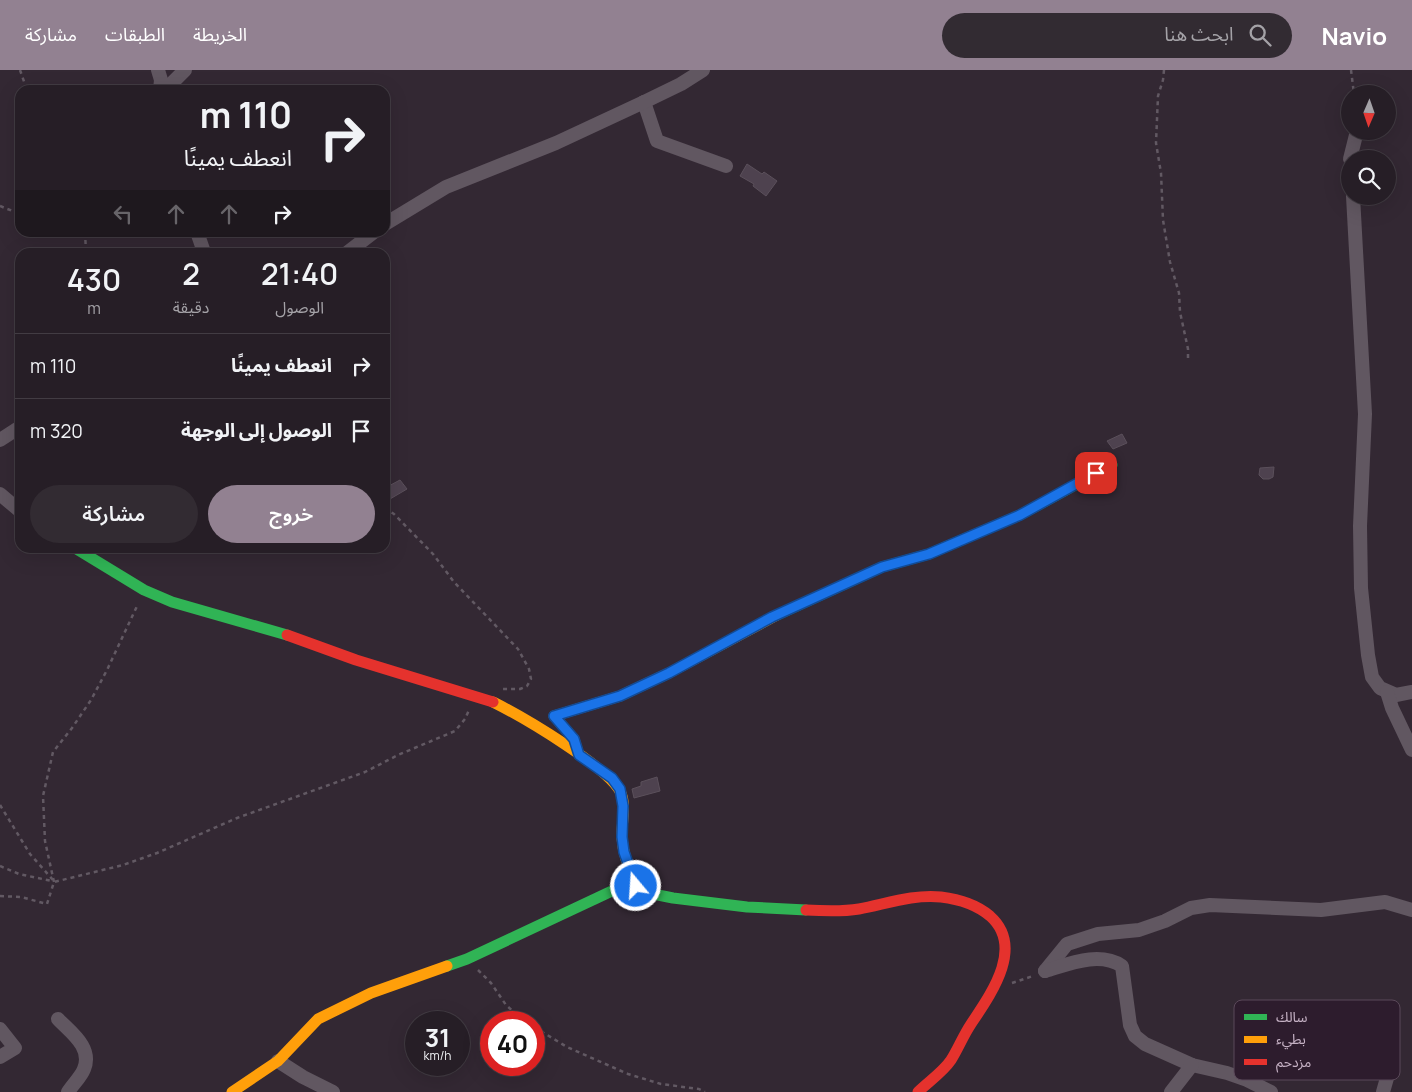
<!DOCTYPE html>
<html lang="ar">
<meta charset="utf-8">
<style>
body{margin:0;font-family:Manrope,"Noto Sans Arabic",sans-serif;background:#322b32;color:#f1f3f6;direction:rtl;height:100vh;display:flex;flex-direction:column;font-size:19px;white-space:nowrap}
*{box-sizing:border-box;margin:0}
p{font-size:16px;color:#a4a2a7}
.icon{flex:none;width:28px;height:28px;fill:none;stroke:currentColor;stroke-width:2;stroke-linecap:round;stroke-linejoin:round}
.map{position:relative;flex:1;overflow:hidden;direction:ltr}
.side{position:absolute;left:15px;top:178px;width:375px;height:305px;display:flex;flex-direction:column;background:#261e26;border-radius:15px;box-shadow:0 5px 20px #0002,0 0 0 1px #423c43;direction:rtl}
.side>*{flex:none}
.top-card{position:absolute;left:15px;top:15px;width:375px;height:152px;border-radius:15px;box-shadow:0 5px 20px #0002,0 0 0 1px #423c43;direction:rtl;background:#261e26;color:#f1f3f6;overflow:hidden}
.needle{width:32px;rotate:182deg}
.controls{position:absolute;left:1341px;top:15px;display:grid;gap:10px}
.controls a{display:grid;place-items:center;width:55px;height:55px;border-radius:50%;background:#261e26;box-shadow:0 5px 20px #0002,0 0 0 1px #423c43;font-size:25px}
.speed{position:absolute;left:405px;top:941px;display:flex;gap:10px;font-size:25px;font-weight:700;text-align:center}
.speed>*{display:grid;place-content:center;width:65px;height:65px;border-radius:50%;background:#261e26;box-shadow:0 5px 20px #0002,0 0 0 1px #423c43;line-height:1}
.speed small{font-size:12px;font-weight:400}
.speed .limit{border:8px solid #d22;background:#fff;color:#111}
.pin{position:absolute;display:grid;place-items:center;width:42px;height:42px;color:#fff;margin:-21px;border-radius:10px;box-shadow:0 2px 8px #0006}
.me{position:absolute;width:55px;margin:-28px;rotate:342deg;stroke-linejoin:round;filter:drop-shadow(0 0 4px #0008)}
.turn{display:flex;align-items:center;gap:18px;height:105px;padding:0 15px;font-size:22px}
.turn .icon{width:65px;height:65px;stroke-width:2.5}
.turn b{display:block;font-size:35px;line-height:42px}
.lanes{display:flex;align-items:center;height:48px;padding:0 15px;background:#0003;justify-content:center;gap:25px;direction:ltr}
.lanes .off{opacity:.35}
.eta{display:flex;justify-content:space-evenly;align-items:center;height:85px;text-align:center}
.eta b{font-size:30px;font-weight:600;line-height:35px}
.action{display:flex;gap:10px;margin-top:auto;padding:10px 15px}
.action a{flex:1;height:58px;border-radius:30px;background:#928191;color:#fff;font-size:20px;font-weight:600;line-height:58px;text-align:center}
.action a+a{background:#322b32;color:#f1f3f6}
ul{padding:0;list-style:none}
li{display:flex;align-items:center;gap:15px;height:65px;padding:0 15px;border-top:1px solid #423c43}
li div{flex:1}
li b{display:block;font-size:19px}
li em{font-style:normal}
header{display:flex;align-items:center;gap:30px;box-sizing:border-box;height:70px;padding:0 25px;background:#928191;color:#fff}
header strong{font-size:24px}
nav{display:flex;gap:28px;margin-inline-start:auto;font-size:18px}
.search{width:350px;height:45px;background:#322b32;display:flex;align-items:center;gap:12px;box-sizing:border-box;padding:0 18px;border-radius:28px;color:#a4a2a7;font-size:19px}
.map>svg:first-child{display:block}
</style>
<header>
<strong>Navio</strong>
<div class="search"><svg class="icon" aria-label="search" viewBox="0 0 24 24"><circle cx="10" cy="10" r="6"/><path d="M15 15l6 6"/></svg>ابحث هنا</div>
<nav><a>الخريطة</a><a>الطبقات</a><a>مشاركة</a></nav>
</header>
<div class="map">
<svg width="1412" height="1022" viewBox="0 0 1412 1022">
<rect width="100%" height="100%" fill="#332833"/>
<g fill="#4e424f" stroke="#5b505b">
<path d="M747 94 762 104 764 102 777 111 766 126 753 116 754 114 740 106Z"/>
<path d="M1122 364 1127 373 1113 379 1107 371Z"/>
<path d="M1274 397 1273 407 1269 409H1263L1259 405 1260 398Z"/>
<path d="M400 410 407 419 390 429 385 424V418Z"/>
<path d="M657 707 660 721 634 728 632 719 641 716V712Z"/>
</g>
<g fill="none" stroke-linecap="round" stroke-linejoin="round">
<g stroke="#625963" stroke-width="2.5" stroke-dasharray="4 4" stroke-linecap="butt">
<path d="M20 0 27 20"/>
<path d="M1164 0 1163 10 1158 26 1156 73 1161 103 1163 150 1170 192 1179 223 1180 242 1188 279V291"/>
<path d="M1351 0 1354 24"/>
<path d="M0 136 20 144"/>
<path d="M85 162 86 182"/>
<path d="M385 438 394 444 433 484 454 512 518 579 529 599 531 609 527 616 520 619H503"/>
<path d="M0 735 30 784 53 810"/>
<path d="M0 796 19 804 52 811"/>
<path d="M54 812 45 771 43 726 53 682 72 658 91 630 107 600 138 534"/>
<path d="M0 826 21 827 47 834 54 812 123 795 157 783 237 748 365 702 398 685 455 661 465 649 469 640"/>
<path d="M478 900 491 913 506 935 525 952"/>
<path d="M1012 913 1033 906"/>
<path d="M534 957 567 977 628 1004 661 1014 699 1019 705 1022"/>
</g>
<g stroke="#615761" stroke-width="14">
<path d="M158 0 161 10 160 20"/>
<path d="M165 20 185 0"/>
<path d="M644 32 657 71 726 96"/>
<path d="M1350 89 1357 61"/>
<path d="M1353 126 1365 344 1360 456 1361 518 1368 585 1372 607 1380 618 1396 625 1412 622"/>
<path d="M385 154 446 117 556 73 644 32 681 14 703 0"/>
<path d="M197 162 204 182"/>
<path d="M348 182 374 162"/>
<path d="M0 370 20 357"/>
<path d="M0 424 20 441"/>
<path d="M1387 622 1392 638 1412 680"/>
<path d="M1045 901 1067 874 1098 864 1139 860 1165 851 1191 838 1210 835 1321 840 1385 832 1412 840"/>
<path d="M1045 901C1069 894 1099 881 1122 896L1130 955 1135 966 1145 974 1192 995 1227 1003 1247 1010 1271 1022"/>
<path d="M58 949C70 962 93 977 84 999 81 1007 73 1014 68 1022"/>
<path d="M0 959 15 978 0 987"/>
<path d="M278 991 303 1007 333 1022"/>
<path d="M1171 1022 1192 995"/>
<path d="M1383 1022 1391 994 1390 973"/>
</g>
<g stroke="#30b455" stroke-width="11">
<path d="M75 478 144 520 172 532 287 565"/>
<path d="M777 545 882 497 929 484 1020 445 1112 395"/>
<path d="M447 896 467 889 614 820 636 816 653 824 673 828 747 837 806 840"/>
</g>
<g stroke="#ff9f0a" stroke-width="11">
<path d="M493 632C519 645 615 700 622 726 626 739 621 755 622 768 623 785 630 800 636 816"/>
<path d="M578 682 574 669 554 646 620 626 669 603 777 545"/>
<path d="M232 1022 278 991 318 949 371 923 447 896"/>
</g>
<g stroke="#e5322d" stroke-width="11">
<path d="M287 565 356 590 493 632"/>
<path d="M806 840C823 841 841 842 859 839 886 834 913 824 941 827 958 829 977 835 990 846 1025 877 991 924 971 954 963 966 958 979 951 990 943 1002 928 1012 918 1022"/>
</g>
</g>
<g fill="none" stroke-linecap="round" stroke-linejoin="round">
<defs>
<path id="route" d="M636 816 624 782 622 767 623 736 620 719 612 708 579 685 574 669 554 646 620 626 669 603 772 547 882 497 929 484 1020 445 1096 403"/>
</defs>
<use href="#route" stroke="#114b97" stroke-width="12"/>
<use href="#route" stroke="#1a73e8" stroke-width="9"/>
</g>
<rect x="1234" y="930" width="166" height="80" rx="8" fill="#2d1c2d" stroke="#5b495a" stroke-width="1"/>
<rect x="1244" y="944" width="23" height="6" fill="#30b455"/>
<rect x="1244" y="966" width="23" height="7" fill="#ff9f0a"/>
<rect x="1244" y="989" width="23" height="6" fill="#e5322d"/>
<g font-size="14" fill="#c5b1c4">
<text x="1276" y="952">سالك</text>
<text x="1276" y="974">بطيء</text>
<text x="1276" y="997">مزدحم</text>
</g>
</svg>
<div class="controls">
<a><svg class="needle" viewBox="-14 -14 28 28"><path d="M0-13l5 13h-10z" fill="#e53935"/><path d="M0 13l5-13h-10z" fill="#a4a2a7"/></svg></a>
<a><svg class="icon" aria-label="search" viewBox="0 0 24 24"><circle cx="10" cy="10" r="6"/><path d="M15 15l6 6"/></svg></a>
</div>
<div class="speed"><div>31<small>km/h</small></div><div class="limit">40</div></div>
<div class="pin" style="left:1096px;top:403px;background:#d93025"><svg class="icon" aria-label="arrive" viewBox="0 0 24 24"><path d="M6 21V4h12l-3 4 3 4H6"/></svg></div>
<svg class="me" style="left:636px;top:816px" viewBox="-20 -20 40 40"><circle r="17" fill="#1a73e8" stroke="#fff" stroke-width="3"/><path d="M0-11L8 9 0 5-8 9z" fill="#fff"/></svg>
<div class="top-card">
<div class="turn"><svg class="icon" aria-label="right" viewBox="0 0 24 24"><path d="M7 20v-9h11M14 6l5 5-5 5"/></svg><div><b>110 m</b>انعطف يمينًا</div></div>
<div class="lanes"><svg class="icon off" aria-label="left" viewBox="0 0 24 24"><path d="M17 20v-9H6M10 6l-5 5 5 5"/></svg><svg class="icon off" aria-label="ahead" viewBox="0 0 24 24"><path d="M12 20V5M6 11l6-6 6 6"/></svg><svg class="icon off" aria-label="ahead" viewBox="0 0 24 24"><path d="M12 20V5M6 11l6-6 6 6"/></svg><svg class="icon" aria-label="right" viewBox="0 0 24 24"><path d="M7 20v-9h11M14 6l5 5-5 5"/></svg></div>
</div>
<section class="side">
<div class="eta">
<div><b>21:40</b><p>الوصول</p></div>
<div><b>2</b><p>دقيقة</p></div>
<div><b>430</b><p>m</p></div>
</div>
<ul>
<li><svg class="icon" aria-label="right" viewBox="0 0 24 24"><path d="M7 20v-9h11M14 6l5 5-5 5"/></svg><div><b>انعطف يمينًا</b></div><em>110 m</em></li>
<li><svg class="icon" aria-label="arrive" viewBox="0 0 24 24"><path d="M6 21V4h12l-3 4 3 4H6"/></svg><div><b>الوصول إلى الوجهة</b></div><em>320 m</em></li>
</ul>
<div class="action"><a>خروج</a><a>مشاركة</a></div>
</section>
</div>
